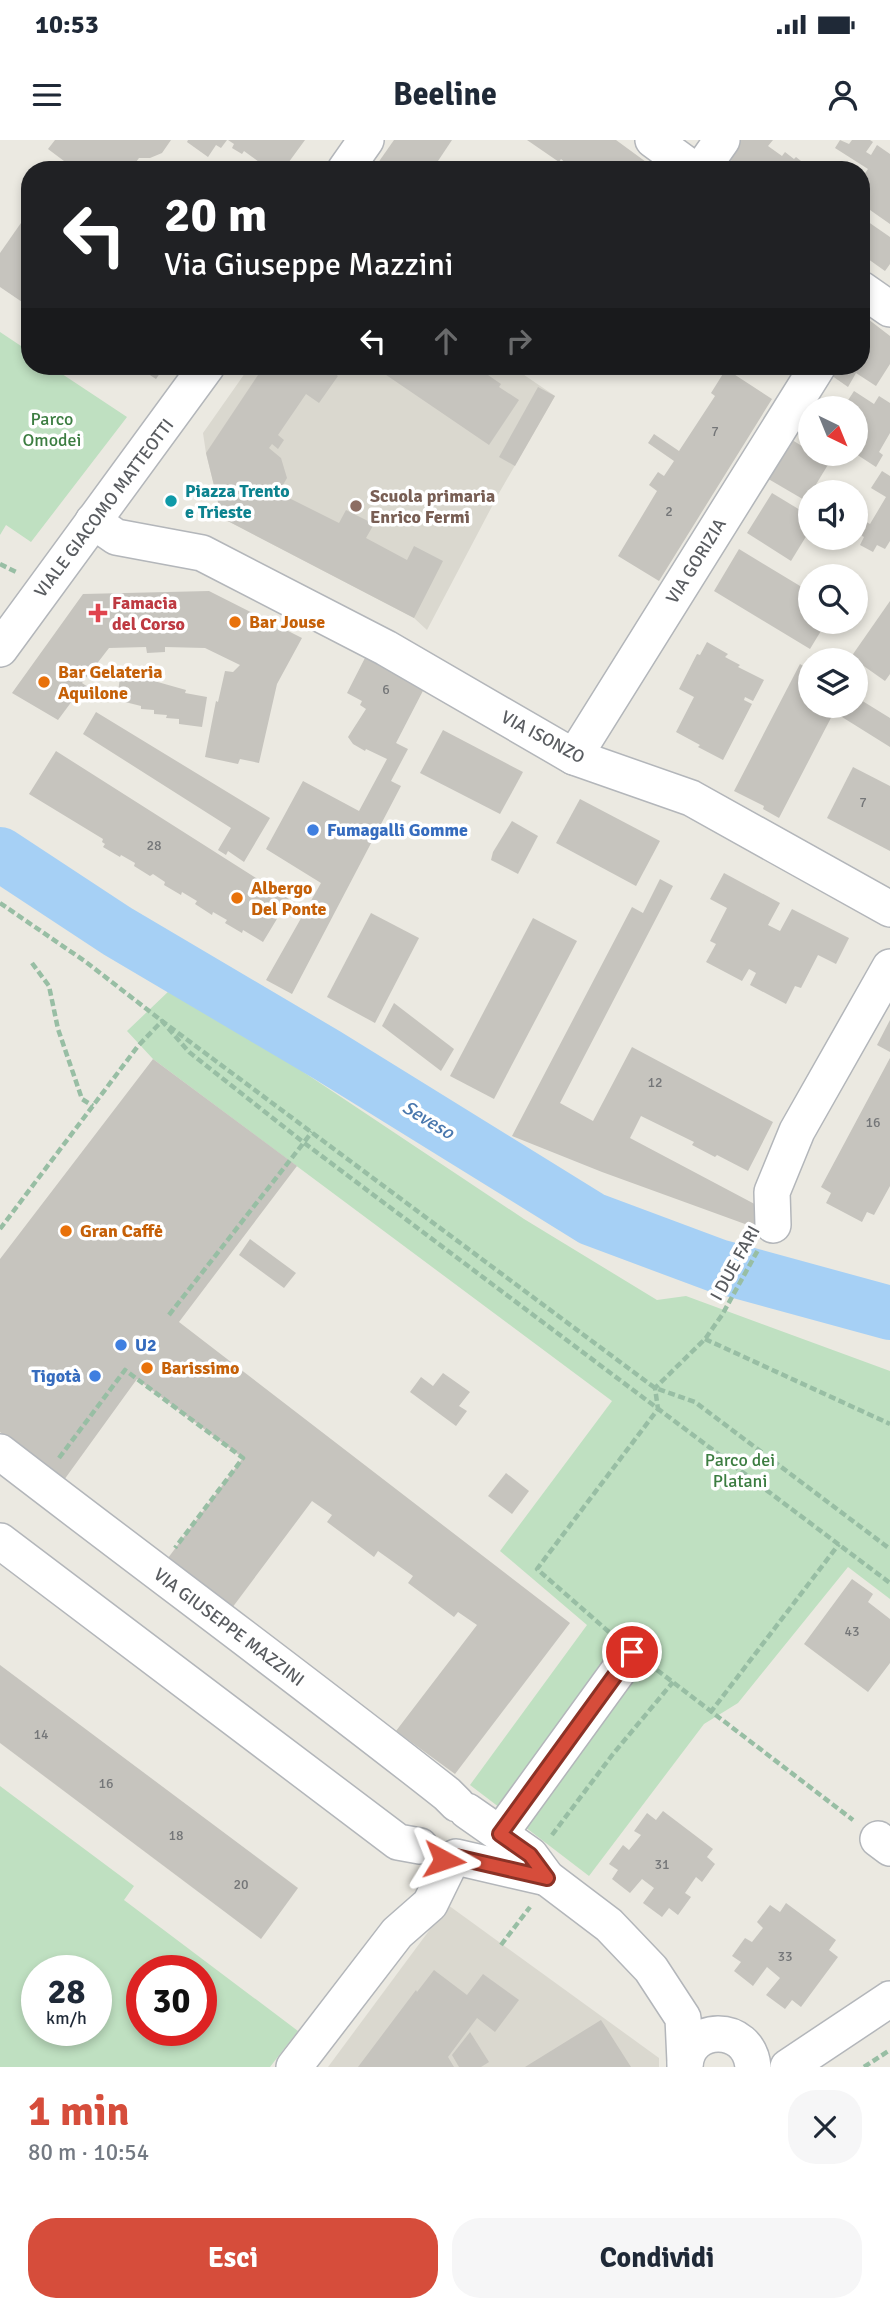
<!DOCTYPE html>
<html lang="it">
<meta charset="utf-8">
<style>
body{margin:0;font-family:Signika,sans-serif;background:#f6f6f7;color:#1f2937;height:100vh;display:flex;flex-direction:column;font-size:26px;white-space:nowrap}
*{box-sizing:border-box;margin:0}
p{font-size:23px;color:#747a83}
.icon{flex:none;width:38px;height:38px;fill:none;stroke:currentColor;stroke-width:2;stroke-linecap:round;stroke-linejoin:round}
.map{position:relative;height:1927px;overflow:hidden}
.drawer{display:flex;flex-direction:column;background:#fff;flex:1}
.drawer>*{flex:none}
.top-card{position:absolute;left:21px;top:21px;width:849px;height:214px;border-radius:28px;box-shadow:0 4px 10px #0003;background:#202124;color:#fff;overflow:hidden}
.needle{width:46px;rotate:137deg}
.buttons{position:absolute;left:798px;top:256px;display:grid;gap:14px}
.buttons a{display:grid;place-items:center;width:70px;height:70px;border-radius:50%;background:#fff;box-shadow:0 4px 10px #0003;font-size:35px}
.speed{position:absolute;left:21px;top:1815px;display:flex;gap:14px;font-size:35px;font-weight:700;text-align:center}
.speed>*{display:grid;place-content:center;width:91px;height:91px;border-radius:50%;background:#fff;box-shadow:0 4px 10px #0003;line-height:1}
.speed small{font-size:18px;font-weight:400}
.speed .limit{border:10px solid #d22;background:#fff;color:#111}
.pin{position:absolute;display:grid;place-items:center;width:60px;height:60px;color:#fff;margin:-30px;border:4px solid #fff;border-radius:50%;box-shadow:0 2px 7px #0007}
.me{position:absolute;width:77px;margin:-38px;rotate:95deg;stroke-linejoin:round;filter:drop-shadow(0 0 5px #0008)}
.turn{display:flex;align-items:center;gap:24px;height:147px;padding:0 28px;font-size:32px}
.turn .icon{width:91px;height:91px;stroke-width:2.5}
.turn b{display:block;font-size:49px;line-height:60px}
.lanes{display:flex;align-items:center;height:66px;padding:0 28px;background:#0003;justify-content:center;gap:35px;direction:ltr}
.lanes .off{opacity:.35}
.round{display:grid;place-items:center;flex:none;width:74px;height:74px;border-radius:28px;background:#f6f6f7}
.head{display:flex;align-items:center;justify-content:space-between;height:119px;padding:0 28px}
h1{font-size:42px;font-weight:700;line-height:52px;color:#d64d3b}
.primary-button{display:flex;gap:14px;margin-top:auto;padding:14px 28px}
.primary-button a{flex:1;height:80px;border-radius:28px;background:#d64d3b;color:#fff;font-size:28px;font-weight:700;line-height:80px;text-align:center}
.primary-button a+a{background:#f6f6f7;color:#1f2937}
.status{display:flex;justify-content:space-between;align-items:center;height:49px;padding:0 35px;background:#fff;direction:ltr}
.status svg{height:19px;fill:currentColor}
header{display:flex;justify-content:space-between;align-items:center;height:91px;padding:0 28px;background:#fff;font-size:32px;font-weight:700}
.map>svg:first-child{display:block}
</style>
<div class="status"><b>10:53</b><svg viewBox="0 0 49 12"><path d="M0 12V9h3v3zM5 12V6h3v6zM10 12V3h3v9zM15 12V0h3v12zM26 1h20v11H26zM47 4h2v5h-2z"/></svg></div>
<header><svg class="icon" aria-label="menu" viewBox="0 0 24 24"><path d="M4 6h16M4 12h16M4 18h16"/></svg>Beeline<svg class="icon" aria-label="person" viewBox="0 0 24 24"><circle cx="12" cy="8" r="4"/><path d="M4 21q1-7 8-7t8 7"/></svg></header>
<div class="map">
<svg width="890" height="1927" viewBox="0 0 890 1927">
<rect width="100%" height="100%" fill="#ebe9e1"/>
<g fill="#dad8cf">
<path d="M250 226H511L555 256 499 353 427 490 414 478 222 378 206 313 203 293Z"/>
<path d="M448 1765 659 1918V1927H328Z"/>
</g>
<g fill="#bfe0c1" fill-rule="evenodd">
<path d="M0 192 30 212V226H50L127 277 31 402 6 385 0 395Z"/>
<path d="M170 850 293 925 524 1079 657 1160 686 1156 890 1231V1459L848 1427 738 1563 704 1584 589 1736 470 1645 587 1485 500 1411 612 1261 153 919 127 891Z"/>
<path d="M0 1646 134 1746 124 1760 298 1891 270 1927H0ZM96 1830V1890H37V1830ZM201 1830V1890H142V1830Z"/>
</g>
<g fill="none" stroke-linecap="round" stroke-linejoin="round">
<path stroke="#a6d0f5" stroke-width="54" d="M0 714 117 791 327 915 592 1079 718 1126 890 1173"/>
</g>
<g fill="#c6c4be">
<path d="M55 0H171L162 13 150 18H139L130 30H76L48 9Z"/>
<path d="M188 0H227L221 8 216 5 208 17 187 2Z"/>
<path d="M228 0H305L283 30H270L244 11 242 14 232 8 234 4Z"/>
<path d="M394 0H452L432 30H373Z"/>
<path d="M527 0H616L657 30H583L570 21 567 24 561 19 559 22Z"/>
<path d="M738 0H773L768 6 782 16 785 12 794 19 796 17 801 21 798 27 802 30H744L726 17Z"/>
<path d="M840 0 849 4 852 0H870L873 2 866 12 871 15 877 5 890 14V84L870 70 864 79 890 97V124L885 131 861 114V39L868 29 835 8Z"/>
<path d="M30 70V157L25 164 0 147V113Z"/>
<path d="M864 176 890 196V224L876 246 856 233 848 247 828 233 832 226H861V180Z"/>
<path d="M136 226H165L156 239Z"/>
<path d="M264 226H323L338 236 319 263 306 254 278 295 284 300 278 309 272 304 269 308 281 318 287 338 280 350 283 355 339 383 346 370 374 384 366 398 407 420 414 406 443 421 414 478 222 378 206 313Z"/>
<path d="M373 226H475L501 244 499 247 519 260 489 305Z"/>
<path d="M726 229 772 259 659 441 618 416 657 351 649 345 658 332 664 336 674 321 648 303 654 294 679 311 715 256 711 253Z"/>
<path d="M538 247 555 256 515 326 499 317Z"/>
<path d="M854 251 874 264 879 256 890 263V293L879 312 883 315 876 327 856 314V268H843Z"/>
<path d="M817 257 834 268H810V286L802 281Z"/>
<path d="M789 298 829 323 806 361 765 337Z"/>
<path d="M882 331 890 336V401L885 409 877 405 873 412 860 405 864 397 856 392V364L868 372 863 380 870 384 886 357 871 348Z"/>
<path d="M772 353 810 376V390L791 421 747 393Z"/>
<path d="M739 409 810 452V481H827L810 509 714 451Z"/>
<path d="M209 451 302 498 277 544 259 623 240 619 238 624 205 617 216 561 218 562 225 531 233 532 240 525 205 508 165 507V512L147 513 146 507 109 508 82 543 88 547 78 559 75 557 58 580 12 553 83 454Z"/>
<path d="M890 461V534L885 541 851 517Z"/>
<path d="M707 502 728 514 725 517 740 525 738 527 764 540 753 561 745 557 744 560 752 564 723 620 698 607 700 605 676 592 694 557 679 549 697 514 700 515Z"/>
<path d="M367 514 426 545 396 603 408 609 391 641 401 646 292 854 266 840 321 743 266 709 303 641 359 671 387 619 366 609 365 611 353 604 348 597 366 569 360 565 362 561 347 553Z"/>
<path d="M800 524 810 530V565H856V557L890 578V607L834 572 779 678 763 669 764 666 734 651Z"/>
<path d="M121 530 148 537 147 539 186 550 185 553 207 557 202 587 179 584V579L166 578 167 575 154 574V570L141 569V566L117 560Z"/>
<path d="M96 572 270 678 244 722 228 711 226 715 218 710 231 688 83 594Z"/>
<path d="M443 590 523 632 500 674 420 633Z"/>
<path d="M56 611 289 759 263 802 243 790 242 793 225 783 227 780 213 772 212 775 195 764 197 761 182 752 181 755 164 745 165 742 153 734 150 736 134 726 135 723 121 715 120 717 103 707 105 704 102 702 103 699 29 654Z"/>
<path d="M853 627 890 646V711L827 678Z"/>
<path d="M580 659 660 701 636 746 556 703Z"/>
<path d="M512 681 538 696 518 734 491 720 493 712Z"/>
<path d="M724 733 780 763 768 785 780 791 792 769 849 798 836 824 818 815 801 848 795 846 786 864 750 845 756 833 749 829 742 841 706 822 716 804 710 801 727 768 710 759Z"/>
<path d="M660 739 673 746 560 963 593 981 632 907 773 982 748 1031 717 1015 715 1017 692 1005 694 1002 641 976 630 998 764 1069 756 1088 602 1032 512 996 632 767 643 773Z"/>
<path d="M371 773 419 798 375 883 327 857Z"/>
<path d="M533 778 577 801 494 959 450 936Z"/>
<path d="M394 863 454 909 441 931 382 886Z"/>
<path d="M890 880V912L877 905Z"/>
<path d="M890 918V1046L874 1075 867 1072 862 1082 826 1063 831 1053 821 1047Z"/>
<path d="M153 919 297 1026 179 1182 570 1483 455 1634 396 1591 477 1485 458 1472 454 1477 408 1443 413 1436 378 1411 374 1417 327 1382 332 1375 312 1361 232 1468 165 1422 243 1318 137 1239 64 1340 0 1292V1119Z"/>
<path d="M250 1099 296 1133 284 1148 239 1115Z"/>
<path d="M443 1233 470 1252 459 1266 467 1271 456 1286 410 1252 421 1237 433 1246Z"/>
<path d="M506 1333 529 1351 512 1374 488 1356Z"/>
<path d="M852 1439 873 1454 868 1462 890 1479V1523L868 1552 804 1504Z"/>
<path d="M0 1525 298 1748 261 1799 0 1603Z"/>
<path d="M663 1671 713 1709 707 1717 715 1724 702 1742 696 1737 685 1753 691 1757 678 1775 669 1768 662 1777 643 1763 654 1748 642 1739 630 1753 612 1739 618 1730 609 1724 623 1705 629 1710 641 1695 634 1691 647 1673 656 1680Z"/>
<path d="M786 1763 836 1800 829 1810 838 1817 801 1867 792 1860 785 1869 766 1855 780 1838 767 1827 753 1846 734 1831 741 1822 732 1816 745 1798 752 1802 763 1788 757 1782 770 1765 780 1772Z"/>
<path d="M434 1830 467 1855 483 1834 519 1860 495 1892 477 1878 448 1917 454 1927H358L416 1850 417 1852Z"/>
<path d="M601 1880 631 1927H525Z"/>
<path d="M470 1892 489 1922 481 1927H459L452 1915Z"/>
</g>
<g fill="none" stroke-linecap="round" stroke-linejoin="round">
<defs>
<g id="minor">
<path d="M653 0 694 30"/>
<path d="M345 30 366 0"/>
<path d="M701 30 722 0"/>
<path d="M861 149 890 169"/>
<path d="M93 381 116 397 202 413 386 508 574 617 691 658 890 769"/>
<path d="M0 509 207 226"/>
<path d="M574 617 818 226"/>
<path d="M773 1085 772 1052 797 991 890 827"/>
<path d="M0 1312C149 1427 300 1538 447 1654L457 1664"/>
<path d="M0 1401 398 1702 420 1706"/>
<path d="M467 1671 530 1715 547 1738 609 1785 651 1829 683 1878 685 1922"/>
<path d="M500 1694 632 1512"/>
<path d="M878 1699 890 1708"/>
<path d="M456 1717 547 1738"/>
<path d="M294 1927 397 1793 430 1764 452 1719"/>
<path d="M685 1927C686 1884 749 1882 753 1927"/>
<path d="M788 1927 890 1859"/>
</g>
</defs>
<use href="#minor" stroke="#b3b6ba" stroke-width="38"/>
<g stroke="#98bea4" stroke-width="4.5" stroke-dasharray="7 3.5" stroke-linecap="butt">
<path d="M0 424 16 432"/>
<path d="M0 763 86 822 162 881 189 912 303 1002 890 1443"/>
<path d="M32 823 49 846 58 889 82 959 93 966"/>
<path d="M0 1089 138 906 162 881 655 1248 695 1262 890 1409"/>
<path d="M169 1175 312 992"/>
<path d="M705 1199 890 1284"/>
<path d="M59 1318 125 1230 243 1318 175 1408"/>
<path d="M609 1492 537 1429 658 1269 655 1248 705 1199 722 1175 758 1110"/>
<path d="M657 1530 853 1680"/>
<path d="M710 1573 839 1404"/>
<path d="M552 1695 613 1614 673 1542"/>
<path d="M501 1805 530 1767"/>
<path d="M864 1927 890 1910"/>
</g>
<use href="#minor" stroke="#fff" stroke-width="35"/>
</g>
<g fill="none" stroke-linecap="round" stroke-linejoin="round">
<defs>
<path id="route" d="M444 1720 456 1717 547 1738 530 1715 500 1694 632 1512"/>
</defs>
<use href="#route" stroke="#8b3226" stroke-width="18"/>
<use href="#route" stroke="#d64d3b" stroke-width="12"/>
</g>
<circle fill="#0f9aa8" stroke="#fff" stroke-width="2.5" cx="171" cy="361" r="7"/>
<circle fill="#8d6e63" stroke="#fff" stroke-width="2.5" cx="356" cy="366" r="7"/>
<path fill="#e0444e" stroke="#fff" stroke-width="2.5" d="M94.5 462.5h7v7h7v7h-7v7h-7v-7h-7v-7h7z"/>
<g fill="#e8710a" stroke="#fff" stroke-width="2.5">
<circle cx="235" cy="482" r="7"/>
<circle cx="44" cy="542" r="7"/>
<circle cx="237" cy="758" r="7"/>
<circle cx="66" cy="1091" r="7"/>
<circle cx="147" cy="1228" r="7"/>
</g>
<g fill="#3f7fe0" stroke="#fff" stroke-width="2.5">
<circle cx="313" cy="690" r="7"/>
<circle cx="121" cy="1205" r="7"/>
<circle cx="95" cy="1236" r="7"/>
</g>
<g text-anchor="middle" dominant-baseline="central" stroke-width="7" stroke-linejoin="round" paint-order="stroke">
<g font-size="14" fill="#747678">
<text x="715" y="291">7</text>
<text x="669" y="371">2</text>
<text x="386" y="549">6</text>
<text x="863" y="662">7</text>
<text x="154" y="705">28</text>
<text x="655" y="942">12</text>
<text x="873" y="982">16</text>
<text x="852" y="1491">43</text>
<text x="41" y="1594">14</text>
<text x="106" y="1643">16</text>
<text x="176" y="1695">18</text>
<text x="662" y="1724">31</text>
<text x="241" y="1744">20</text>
<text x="785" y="1816">33</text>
</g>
<g font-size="18" fill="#3c7d41" stroke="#fff">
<text x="52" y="279">Parco<tspan x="52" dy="21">Omodei</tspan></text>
<text x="740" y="1320">Parco dei<tspan x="740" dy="21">Platani</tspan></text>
</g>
<g font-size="18" font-weight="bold" fill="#0d838f" stroke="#fff" text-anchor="start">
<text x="185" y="351">Piazza Trento<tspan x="185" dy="21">e Trieste</tspan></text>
</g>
<g font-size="18" font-weight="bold" fill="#785e54" stroke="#fff" text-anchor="start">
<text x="370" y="356">Scuola primaria<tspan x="370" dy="21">Enrico Fermi</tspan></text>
</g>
<g font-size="18" fill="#595c60" stroke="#fff">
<text transform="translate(104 368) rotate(-53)">VIALE GIACOMO MATTEOTTI</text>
<text transform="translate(696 421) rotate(-58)">VIA GORIZIA</text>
<text transform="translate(543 597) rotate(28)">VIA ISONZO</text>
<text transform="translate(735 1123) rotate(-61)">I DUE FARI</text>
<text transform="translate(229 1487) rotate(37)">VIA GIUSEPPE MAZZINI</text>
</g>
<g font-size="18" font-weight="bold" fill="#be3a42" stroke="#fff" text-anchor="start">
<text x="112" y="463">Famacia<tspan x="112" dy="21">del Corso</tspan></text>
</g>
<g font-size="18" font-weight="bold" fill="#c56008" stroke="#fff" text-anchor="start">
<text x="249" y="482">Bar Jouse</text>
<text x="58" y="532">Bar Gelateria<tspan x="58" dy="21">Aquilone</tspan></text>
<text x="251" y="748">Albergo<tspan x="251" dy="21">Del Ponte</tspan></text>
<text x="80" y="1091">Gran Caffė</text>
<text x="161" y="1228">Barissimo</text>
</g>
<g font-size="18" font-weight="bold" fill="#366cbe" stroke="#fff" text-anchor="start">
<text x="327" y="690">Fumagalli Gomme</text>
<text x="135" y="1205">U2</text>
<text x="81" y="1236" text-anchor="end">Tigotà</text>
</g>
<g font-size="19" font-style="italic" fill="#4977ad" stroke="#fff">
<text transform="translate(428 980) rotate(31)">Seveso</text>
</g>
</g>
</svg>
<div class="buttons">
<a><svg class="needle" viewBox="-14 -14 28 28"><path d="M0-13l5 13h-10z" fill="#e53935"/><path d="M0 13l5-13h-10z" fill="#747a83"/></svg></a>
<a><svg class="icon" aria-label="sound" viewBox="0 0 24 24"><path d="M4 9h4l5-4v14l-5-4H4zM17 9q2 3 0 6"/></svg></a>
<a><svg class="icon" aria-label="search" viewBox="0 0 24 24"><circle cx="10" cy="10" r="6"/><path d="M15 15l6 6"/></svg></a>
<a><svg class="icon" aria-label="layers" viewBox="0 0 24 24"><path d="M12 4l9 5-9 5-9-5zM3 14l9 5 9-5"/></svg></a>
</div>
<div class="speed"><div>28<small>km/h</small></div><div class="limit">30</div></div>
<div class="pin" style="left:632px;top:1512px;background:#d93025"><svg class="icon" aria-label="arrive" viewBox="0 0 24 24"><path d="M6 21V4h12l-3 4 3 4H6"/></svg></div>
<svg class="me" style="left:444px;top:1720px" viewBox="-20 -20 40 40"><path d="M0-17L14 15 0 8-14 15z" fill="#d64d3b" stroke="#fff" stroke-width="4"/></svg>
<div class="top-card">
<div class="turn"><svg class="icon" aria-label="left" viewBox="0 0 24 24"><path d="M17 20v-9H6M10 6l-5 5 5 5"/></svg><div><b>20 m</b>Via Giuseppe Mazzini</div></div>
<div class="lanes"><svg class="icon" aria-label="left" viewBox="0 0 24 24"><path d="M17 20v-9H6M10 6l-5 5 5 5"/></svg><svg class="icon off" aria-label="ahead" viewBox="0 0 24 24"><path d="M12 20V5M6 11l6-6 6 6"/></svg><svg class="icon off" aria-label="right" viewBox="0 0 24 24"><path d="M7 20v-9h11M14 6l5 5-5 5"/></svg></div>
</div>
</div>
<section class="drawer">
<div class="head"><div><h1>1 min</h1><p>80 m · 10:54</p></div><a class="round"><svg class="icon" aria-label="close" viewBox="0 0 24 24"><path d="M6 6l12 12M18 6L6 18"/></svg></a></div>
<div class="primary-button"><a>Esci</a><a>Condividi</a></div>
</section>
